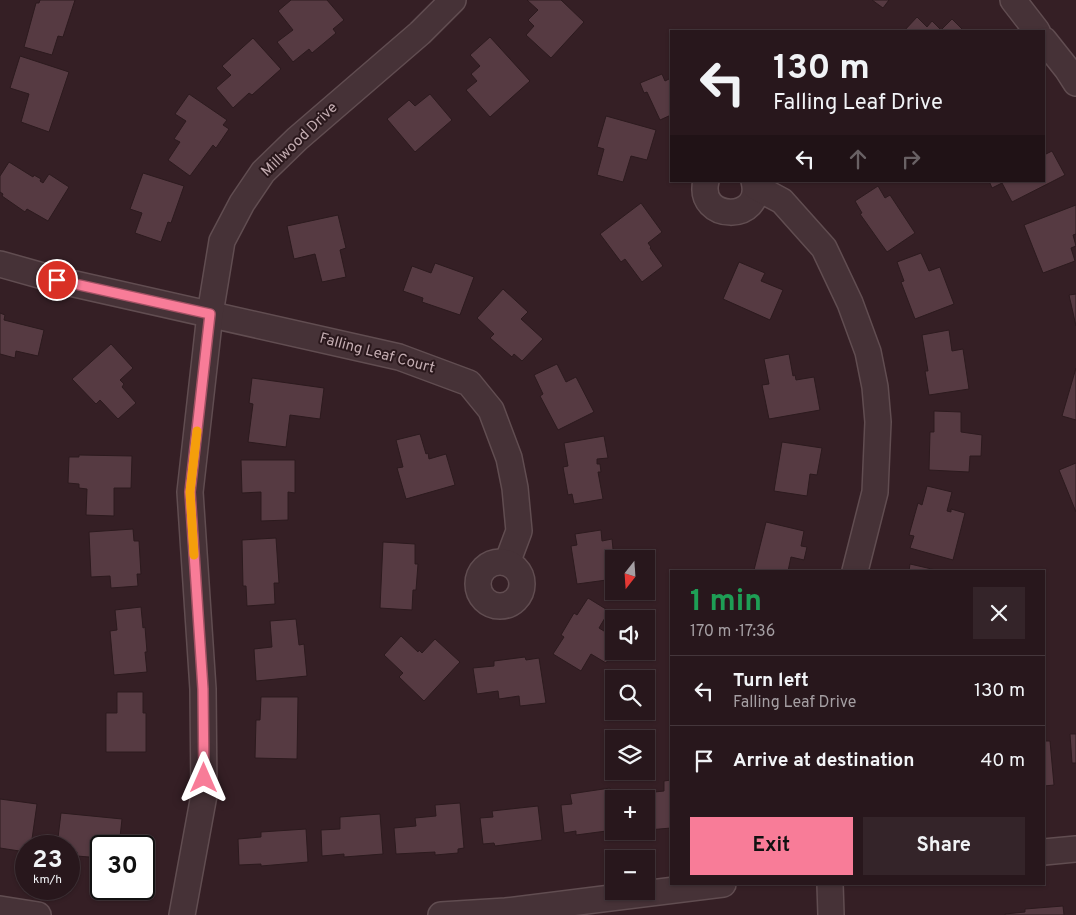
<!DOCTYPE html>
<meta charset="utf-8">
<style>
body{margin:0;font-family:Overpass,sans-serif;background:#342429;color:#f1f3f6;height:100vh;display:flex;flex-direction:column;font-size:19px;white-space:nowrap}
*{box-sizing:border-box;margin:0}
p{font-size:16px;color:#a59fa3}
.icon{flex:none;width:28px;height:28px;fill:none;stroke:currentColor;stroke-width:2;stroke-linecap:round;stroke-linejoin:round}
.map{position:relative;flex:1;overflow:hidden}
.sheet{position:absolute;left:670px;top:570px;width:375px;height:315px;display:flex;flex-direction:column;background:#28171c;border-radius:0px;box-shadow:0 1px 4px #0004,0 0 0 1px #44363b}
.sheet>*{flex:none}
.top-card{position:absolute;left:670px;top:30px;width:375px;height:152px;border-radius:0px;box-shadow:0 1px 4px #0004,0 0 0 1px #44363b;background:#28171c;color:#f1f3f6;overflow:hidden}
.needle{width:32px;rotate:197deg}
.buttons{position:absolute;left:605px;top:550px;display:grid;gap:10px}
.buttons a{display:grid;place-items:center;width:50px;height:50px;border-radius:0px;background:#28171c;box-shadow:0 1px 4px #0004,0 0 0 1px #44363b;font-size:25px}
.speed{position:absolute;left:15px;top:835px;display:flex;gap:10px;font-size:25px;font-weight:700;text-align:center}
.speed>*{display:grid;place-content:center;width:65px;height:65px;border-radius:50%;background:#28171c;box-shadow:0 1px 4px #0004,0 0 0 1px #44363b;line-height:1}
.speed small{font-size:12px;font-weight:400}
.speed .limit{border:2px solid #111;border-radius:8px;background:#fff;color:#111}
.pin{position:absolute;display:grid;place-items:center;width:42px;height:42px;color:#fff;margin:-21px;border:2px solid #fff;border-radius:50%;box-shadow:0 1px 5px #0007}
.me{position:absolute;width:55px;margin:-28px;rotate:0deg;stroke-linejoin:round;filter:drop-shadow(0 0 4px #0008)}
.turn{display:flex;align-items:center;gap:18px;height:105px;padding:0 20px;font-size:22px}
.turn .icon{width:65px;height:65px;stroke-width:2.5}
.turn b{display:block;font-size:35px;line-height:42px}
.lanes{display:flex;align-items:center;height:48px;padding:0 20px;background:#0003;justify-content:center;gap:25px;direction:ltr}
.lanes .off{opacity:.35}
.round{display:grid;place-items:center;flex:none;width:52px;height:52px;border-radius:0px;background:#342429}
.summary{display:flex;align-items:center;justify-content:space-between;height:85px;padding:0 20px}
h1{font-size:30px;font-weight:700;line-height:38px;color:#1e9e55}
.button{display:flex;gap:10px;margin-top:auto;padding:10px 20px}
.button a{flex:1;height:58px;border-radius:0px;background:#f87c98;color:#111;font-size:20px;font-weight:700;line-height:58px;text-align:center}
.button a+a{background:#342429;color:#f1f3f6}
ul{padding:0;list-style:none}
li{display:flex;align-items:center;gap:15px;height:70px;padding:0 20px;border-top:1px solid #44363b}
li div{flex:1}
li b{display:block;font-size:19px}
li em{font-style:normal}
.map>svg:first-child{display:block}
</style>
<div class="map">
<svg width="1076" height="915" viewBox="0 0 1076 915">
<rect width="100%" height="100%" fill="#351f25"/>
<g fill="#563a42" stroke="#2c1a1e">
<path d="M40 0H75L63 37 58 36 52 55 24 47 36 3H39Z"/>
<path d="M291 0H327L344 20 333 29 336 33 312 53 309 49 293 62 277 42 293 30 278 11Z"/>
<path d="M527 0H561L584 22 551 58 526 35 534 26 528 20 538 10Z"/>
<path d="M872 0H889L883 8Z"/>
<path d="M917 17 927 27 932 21 941 30 952 19 964 31H904Z"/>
<path d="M490 37 530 81 490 117 466 90 477 81 471 74 480 66 470 55Z"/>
<path d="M253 38 281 69 252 95 249 93 233 108 216 88 231 75 222 66Z"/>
<path d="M20 56 69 72 49 132 21 122 29 94 10 88Z"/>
<path d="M662 74 665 81 671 78V115L660 120 647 92 644 93 640 83Z"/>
<path d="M189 94 227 120 223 125 229 129 216 148 213 145 190 176 168 160 180 142 174 139 186 121 175 114Z"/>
<path d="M430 94 452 120 415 152 387 119 409 100 415 106Z"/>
<path d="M606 116 656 130 647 160 631 156 623 182 597 175 604 149 597 147Z"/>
<path d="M1052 151 1065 175 1012 202 1002 183 992 188 989 181H1044V155Z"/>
<path d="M9 162 33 177 34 175 41 179 40 181 43 183 49 174 69 187 48 221 27 209 25 212 2 196 3 194 0 192V176Z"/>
<path d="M143 173 184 186 171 223 168 222 161 242 135 233 142 213 130 209Z"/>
<path d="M878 186 885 198 890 195 915 233 887 252 860 214 862 213 855 201Z"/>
<path d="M641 203 662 232 648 243 651 247 650 248 663 266 642 282 625 259 621 262 600 234Z"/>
<path d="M1076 205V234L1073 235 1076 246 1071 248 1075 261 1043 273 1024 225Z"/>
<path d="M338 215 346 248 340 250 346 277 322 282 315 254 294 259 287 226Z"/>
<path d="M921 253 929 271 940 267 954 304 915 319 901 282 904 281 897 262Z"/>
<path d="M739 262 765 273 761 281 783 290 770 320 723 299Z"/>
<path d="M435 263 474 277 460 315 422 302 423 298 403 291 412 266 431 273Z"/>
<path d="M503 289 528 312 521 319 543 339 522 361 514 354 512 357 490 338 494 334 477 318Z"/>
<path d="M1076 294V326L1069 295Z"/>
<path d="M0 313 5 315 4 320 44 330 38 356 16 351 15 358 0 354Z"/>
<path d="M949 330 952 351 963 349 969 389 929 395 925 371H928L922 335Z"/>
<path d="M111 344 133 368 120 380 124 384 122 387 136 403 118 419 100 400 96 404 72 379Z"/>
<path d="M789 354 793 376 795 375 796 380 814 377 820 410 769 419 762 385 769 384 764 359Z"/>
<path d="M557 364 566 382 576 377 594 412 558 430 540 396 543 394 534 375Z"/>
<path d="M1076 368V420L1062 416Z"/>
<path d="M252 378 324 388 320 419 290 415 286 447 248 442 253 404 249 403Z"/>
<path d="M934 411 961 412V432L982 435 981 456H970L969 472 929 470 930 432H934Z"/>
<path d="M420 434 426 454 428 453 429 459 446 454 455 485 406 499 397 468 403 467 396 440Z"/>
<path d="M604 436 608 458 597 459V464H600L601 472H598L603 499 574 504 572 494 568 495 563 467 568 466 564 443Z"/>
<path d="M782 442 822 448 817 475 810 474 807 496 774 491Z"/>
<path d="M79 455 132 456 131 488H114V516L86 515 87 489 79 488V484L68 483 69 457H79Z"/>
<path d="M241 460H295V493L288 492V520L261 521V492L242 493Z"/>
<path d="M1076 463V512L1059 470Z"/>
<path d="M927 486 952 492 947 511 951 512V509L965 513 953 560 910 548 914 536 909 535 918 503 922 505Z"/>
<path d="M766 522 804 531 801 546 807 547 804 560 791 557 788 571 754 570Z"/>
<path d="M133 529 134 541H139L141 574H137L138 586 111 588 110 576 91 577 89 532Z"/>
<path d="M601 530 602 541 612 539 614 559V579L577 584 571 546 577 545 575 534Z"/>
<path d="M276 538 279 583H274L275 604 247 606 246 586H243L242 540Z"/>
<path d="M383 542 415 544V564H418L416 590H413L412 610 380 608Z"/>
<path d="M910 564 936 570V571H909Z"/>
<path d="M588 598 609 611 599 628 614 637V650L606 663 591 654 581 671 553 654 564 637 561 635 574 613 577 615Z"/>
<path d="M141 607 143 628 145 627 147 652H145L147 672 114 675 110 631 117 630 115 610Z"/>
<path d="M296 619 299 645 304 644 307 676 256 681 254 649 272 647 270 621Z"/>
<path d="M401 636 418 652 419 650 422 653 435 639 460 662 424 701 399 677 403 673 384 655Z"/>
<path d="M525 657 526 660 539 658 546 703 520 706 519 696 499 699 498 691 477 694 473 668 494 666V661Z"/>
<path d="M117 692H143V713H146V752H106V713H117Z"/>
<path d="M261 697H298L297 759 255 758 256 720H260Z"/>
<path d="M1070 734H1076V763H1072Z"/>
<path d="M1044 741H1050L1054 785 1044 786Z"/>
<path d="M671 780V828L648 830V827H646L645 793 664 791V781Z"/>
<path d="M610 788 614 830 576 835V831L564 833 561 805 572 804 570 794Z"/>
<path d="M0 799 37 804 31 846H26V852L0 848Z"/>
<path d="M460 803 464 848 458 849V853L435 855V852L396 854 394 828 416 826 415 818 436 816 435 805Z"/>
<path d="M538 806 542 840 495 846 494 843 483 844 480 818 493 817 492 811Z"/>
<path d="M61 813 122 819 119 846H101V858L77 856V852L69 851V846H57Z"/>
<path d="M380 814 383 854 344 857V854L322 856 321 830 340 829V817Z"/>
<path d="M306 829 308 862 261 866V864L239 865 238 839 261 837V832Z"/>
<path d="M1063 906 1064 915H1005V914L1025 912V909Z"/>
</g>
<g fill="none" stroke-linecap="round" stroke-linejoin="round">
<defs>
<g id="street">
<path d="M1013 0 1037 31"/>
<path d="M1044 40 1067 69 1076 83"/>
<path d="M706 181C696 222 765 223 754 181"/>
<path d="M756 187 782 201 824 248 850 303 868 352 875 387 878 422 875 492 855 571"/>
<path d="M0 264 57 280 399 357 469 383 491 410 509 458 515 488 519 531 507 563"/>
<circle cx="500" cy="584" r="22"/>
<path d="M1044 852 1076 849"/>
<path d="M830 884 831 915"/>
<path d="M0 909 38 915"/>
<path d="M182 915 204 795 203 689 190 492 210 314 222 241 242 203 263 172 297 139 420 33 453 0"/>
<path d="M441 915 506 911 723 884"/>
</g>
</defs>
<use href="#street" stroke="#614d51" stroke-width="28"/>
<use href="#street" stroke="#463237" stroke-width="25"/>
</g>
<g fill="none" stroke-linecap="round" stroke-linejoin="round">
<defs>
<path id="route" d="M57 280 210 314 190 492 203 689 204 778"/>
</defs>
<use href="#route" stroke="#a15163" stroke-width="12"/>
<use href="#route" stroke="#f87c98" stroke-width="9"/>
<path stroke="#f59e0b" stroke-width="9" d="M194 555 190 492 197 431"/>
</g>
<g text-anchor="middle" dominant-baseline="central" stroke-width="4" stroke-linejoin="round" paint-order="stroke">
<g font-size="15" fill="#c3acb1" stroke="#2a181c">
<text transform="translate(300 140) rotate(-44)">Millwood Drive</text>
<text transform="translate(377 354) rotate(15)">Falling Leaf Court</text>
</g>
</g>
</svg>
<div class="buttons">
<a><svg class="needle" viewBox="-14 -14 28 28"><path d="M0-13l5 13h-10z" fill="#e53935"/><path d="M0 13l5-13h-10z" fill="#a59fa3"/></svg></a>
<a><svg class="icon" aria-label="sound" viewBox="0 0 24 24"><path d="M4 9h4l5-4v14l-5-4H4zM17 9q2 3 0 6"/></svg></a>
<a><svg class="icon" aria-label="search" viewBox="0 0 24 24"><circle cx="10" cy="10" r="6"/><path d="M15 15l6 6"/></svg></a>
<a><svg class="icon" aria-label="layers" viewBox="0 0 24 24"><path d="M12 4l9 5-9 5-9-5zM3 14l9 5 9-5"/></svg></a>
<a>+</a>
<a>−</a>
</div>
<div class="speed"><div>23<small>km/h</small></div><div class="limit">30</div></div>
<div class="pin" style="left:57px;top:280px;background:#d93025"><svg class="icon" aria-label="arrive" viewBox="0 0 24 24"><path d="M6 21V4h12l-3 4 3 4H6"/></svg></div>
<svg class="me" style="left:204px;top:778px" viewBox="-20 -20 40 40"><path d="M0-17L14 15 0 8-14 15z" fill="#f87c98" stroke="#fff" stroke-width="4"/></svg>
<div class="top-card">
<div class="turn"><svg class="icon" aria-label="left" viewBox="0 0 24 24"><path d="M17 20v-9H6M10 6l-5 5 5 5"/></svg><div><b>130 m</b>Falling Leaf Drive</div></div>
<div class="lanes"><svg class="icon" aria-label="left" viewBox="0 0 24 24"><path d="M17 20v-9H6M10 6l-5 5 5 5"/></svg><svg class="icon off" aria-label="ahead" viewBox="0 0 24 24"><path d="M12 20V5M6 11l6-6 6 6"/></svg><svg class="icon off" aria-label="right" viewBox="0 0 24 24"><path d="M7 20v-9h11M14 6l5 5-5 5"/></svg></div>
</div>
<section class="sheet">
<div class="summary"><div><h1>1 min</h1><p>170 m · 17:36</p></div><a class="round"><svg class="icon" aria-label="close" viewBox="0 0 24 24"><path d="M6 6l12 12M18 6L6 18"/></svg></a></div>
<ul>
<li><svg class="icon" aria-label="left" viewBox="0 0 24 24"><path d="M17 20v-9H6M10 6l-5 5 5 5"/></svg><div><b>Turn left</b><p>Falling Leaf Drive</p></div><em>130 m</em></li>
<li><svg class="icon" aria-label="arrive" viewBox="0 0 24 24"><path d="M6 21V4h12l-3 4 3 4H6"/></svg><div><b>Arrive at destination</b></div><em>40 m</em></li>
</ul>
<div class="button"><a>Exit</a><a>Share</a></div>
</section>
</div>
